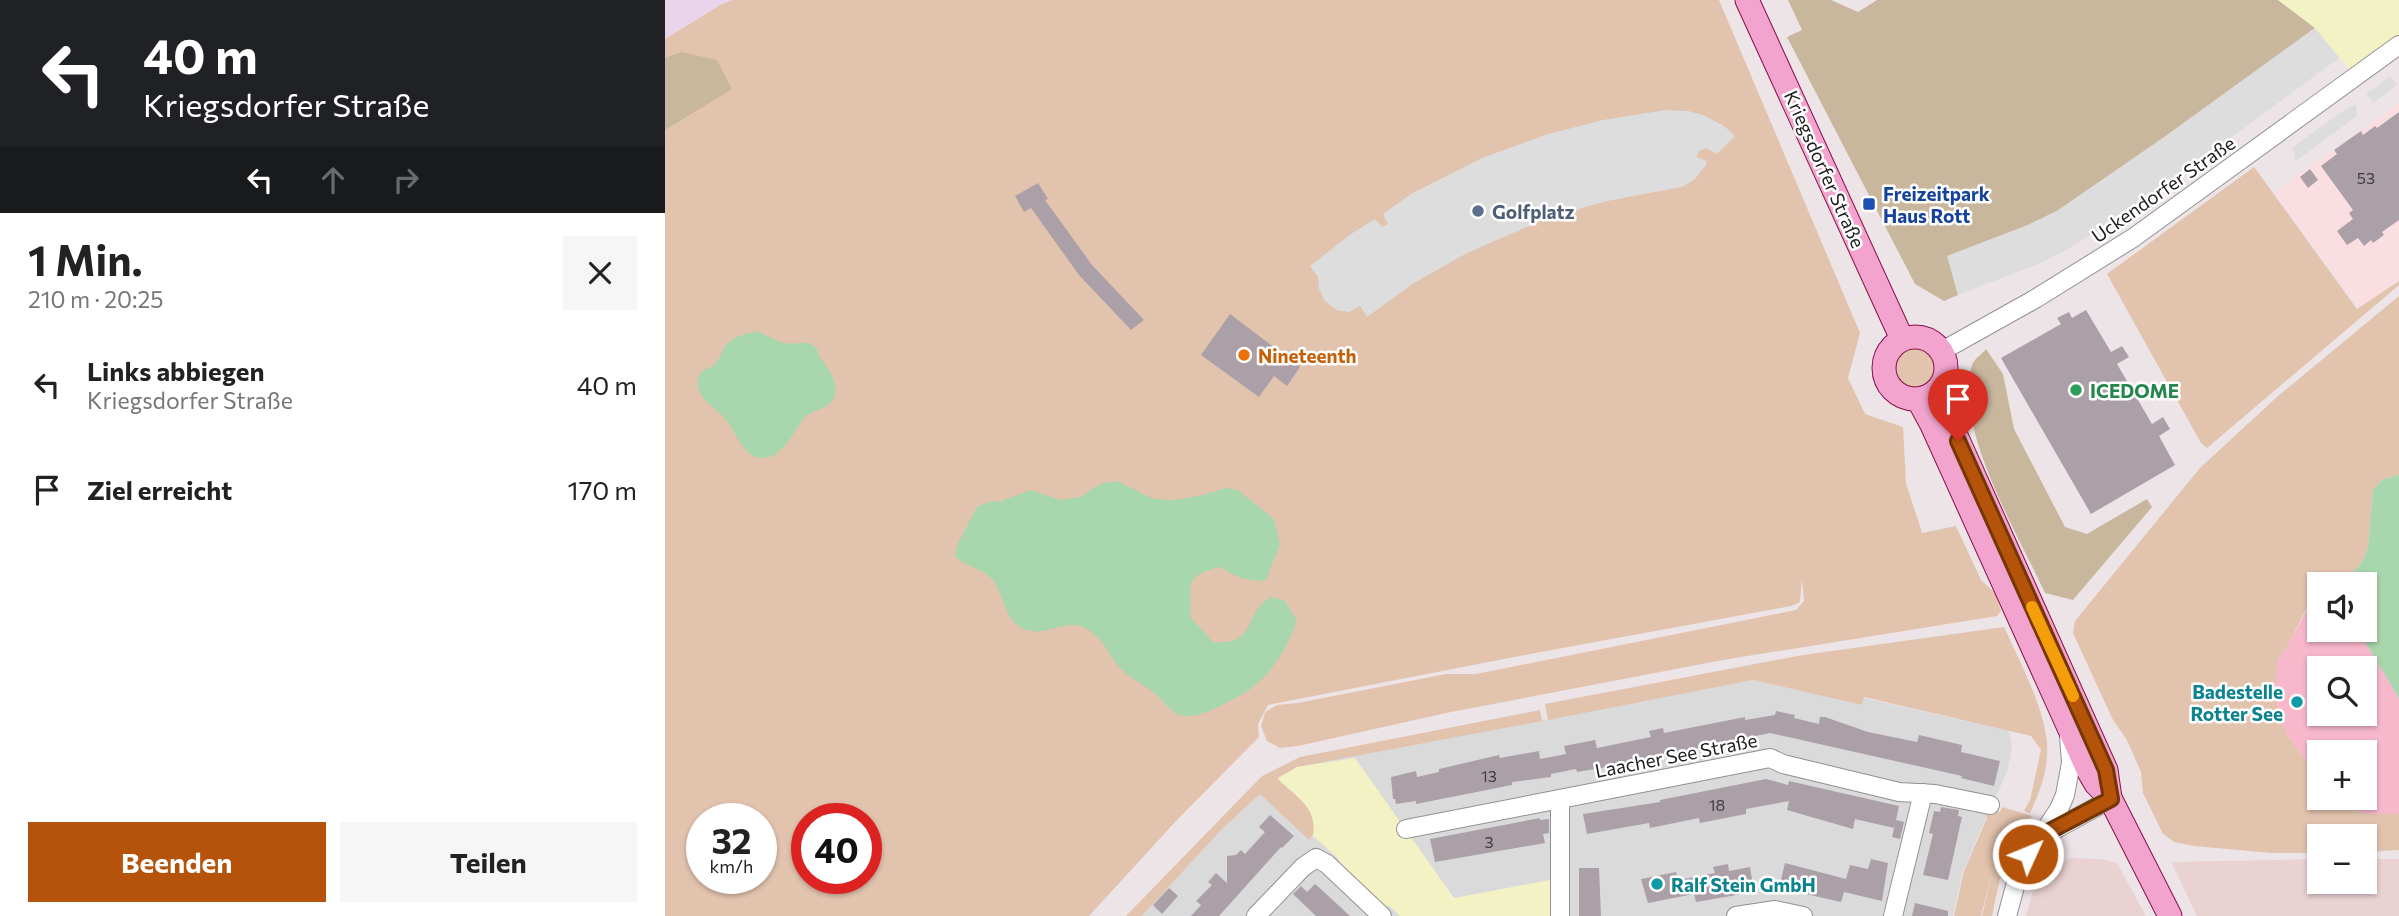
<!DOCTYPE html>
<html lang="de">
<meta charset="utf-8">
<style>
body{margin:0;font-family:Commissioner,sans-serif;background:#f6f6f6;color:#222;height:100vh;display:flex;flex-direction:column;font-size:26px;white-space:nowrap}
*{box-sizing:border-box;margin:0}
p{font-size:23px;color:#767676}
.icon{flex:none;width:38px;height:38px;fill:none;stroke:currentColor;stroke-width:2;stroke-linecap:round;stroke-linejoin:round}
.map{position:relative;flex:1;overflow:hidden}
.sheet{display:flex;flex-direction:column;background:#fff;width:665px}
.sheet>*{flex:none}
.top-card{background:#202124;color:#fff;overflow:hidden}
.tools{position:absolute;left:1642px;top:572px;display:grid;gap:14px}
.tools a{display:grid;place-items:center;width:70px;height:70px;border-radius:0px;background:#fff;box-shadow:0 2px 5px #0004;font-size:35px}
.speed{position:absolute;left:21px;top:803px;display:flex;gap:14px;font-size:35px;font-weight:700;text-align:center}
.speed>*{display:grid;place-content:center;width:91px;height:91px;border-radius:50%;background:#fff;box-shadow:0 2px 5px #0004;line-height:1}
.speed small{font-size:18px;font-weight:400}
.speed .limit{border:10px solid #d22;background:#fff;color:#111}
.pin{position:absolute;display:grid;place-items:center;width:60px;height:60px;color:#fff;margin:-72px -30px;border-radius:50% 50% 50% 0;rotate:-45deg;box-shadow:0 0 7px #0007}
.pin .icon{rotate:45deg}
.me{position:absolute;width:77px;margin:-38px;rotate:46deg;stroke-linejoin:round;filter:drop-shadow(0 0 5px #0008)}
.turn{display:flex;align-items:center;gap:24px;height:147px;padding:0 28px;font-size:32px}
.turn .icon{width:91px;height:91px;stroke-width:2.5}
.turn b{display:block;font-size:49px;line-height:60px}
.lanes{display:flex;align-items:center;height:66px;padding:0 28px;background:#0003;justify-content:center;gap:35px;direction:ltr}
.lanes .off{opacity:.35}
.round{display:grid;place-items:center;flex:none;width:74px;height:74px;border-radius:0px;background:#f6f6f6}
.headline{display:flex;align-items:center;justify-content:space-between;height:119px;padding:0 28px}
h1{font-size:42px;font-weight:700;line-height:52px}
.button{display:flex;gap:14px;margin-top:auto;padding:14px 28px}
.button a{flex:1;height:80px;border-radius:0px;background:#b45309;color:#fff;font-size:28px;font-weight:700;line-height:80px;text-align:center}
.button a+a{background:#f6f6f6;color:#222}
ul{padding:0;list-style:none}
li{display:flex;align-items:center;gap:21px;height:105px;padding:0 28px}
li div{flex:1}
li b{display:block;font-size:26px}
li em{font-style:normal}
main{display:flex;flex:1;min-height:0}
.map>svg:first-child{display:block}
</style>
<main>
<section class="sheet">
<div class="top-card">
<div class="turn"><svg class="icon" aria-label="left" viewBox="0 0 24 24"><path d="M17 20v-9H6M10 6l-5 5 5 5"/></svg><div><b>40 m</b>Kriegsdorfer Straße</div></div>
<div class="lanes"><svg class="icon" aria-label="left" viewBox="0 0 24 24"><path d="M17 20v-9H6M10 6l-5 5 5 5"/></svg><svg class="icon off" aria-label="ahead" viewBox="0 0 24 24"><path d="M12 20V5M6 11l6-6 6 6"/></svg><svg class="icon off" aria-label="right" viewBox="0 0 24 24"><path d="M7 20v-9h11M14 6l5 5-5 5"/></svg></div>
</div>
<div class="headline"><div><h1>1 Min.</h1><p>210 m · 20:25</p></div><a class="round"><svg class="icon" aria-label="close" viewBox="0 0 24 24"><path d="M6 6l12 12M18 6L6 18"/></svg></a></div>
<ul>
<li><svg class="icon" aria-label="left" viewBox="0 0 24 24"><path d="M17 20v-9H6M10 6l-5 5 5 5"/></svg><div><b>Links abbiegen</b><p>Kriegsdorfer Straße</p></div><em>40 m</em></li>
<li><svg class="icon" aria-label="arrive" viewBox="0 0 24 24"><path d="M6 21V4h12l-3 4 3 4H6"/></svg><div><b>Ziel erreicht</b></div><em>170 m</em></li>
</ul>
<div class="button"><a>Beenden</a><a>Teilen</a></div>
</section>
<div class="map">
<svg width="1734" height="916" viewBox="0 0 1734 916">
<rect width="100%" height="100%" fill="#ede4e8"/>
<path fill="#dbdadb" d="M1088 680 1197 705 1199 698 1344 731 1347 746 1343 769 1329 801 1321 813V818L1298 871 1288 916H477L557 829 595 794 644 839 648 836 649 831 630 795 632 767Z"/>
<path fill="#ead4ec" d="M0 0H68L57 4 0 39Z"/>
<path fill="#fbdee2" d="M1734 103V280L1694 308 1609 193Z"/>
<g fill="#ead1d2">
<path d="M1406 858 1435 859 1452 863 1481 916H1361L1371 881 1380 871Z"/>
<path d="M1654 859V882H1699V859H1734V916H1532L1506 862Z"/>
</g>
<g fill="#e2c3ae" fill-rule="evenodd">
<path d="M68 0H1054L1195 333 1183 378 1200 414 1238 427 1241 483 1257 533 1291 526 1316 580 1330 593 1336 611 1332 616 1058 660 786 712 633 746 615 748 602 741 596 726 600 712 612 705 633 703 781 674H811L1131 610 1139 601 1137 579 1135 602 1126 606 865 654 603 705 593 724 594 737 511 821 424 916H0V39L57 4ZM37 819H96V878H37ZM142 819H201V878H142Z"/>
<path d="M1589 167 1692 309 1734 281V285L1542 448 1536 443 1442 274Z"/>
<path d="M1734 296V475L1718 479 1708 490 1703 548 1697 562 1683 578V584H1654L1622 647 1612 661 1621 733 1654 778V798H1671C1687 816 1712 814 1734 814V850L1699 852V836H1654V853H1607L1529 846 1509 842 1498 834 1478 793 1476 772 1462 740 1448 720 1408 633 1410 621 1535 468 1613 396Z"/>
<circle cx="1250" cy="368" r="23"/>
<path d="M1339 627C1354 660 1380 709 1382 744 1384 767 1375 792 1365 813L1359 811 1365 800 1376 750 1366 736 1199 697 1197 705 1088 680 883 720 880 704 1138 655Z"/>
<path d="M875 710 877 721 632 767 613 779C626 793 666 817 644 840L595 794 557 829 477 916H461L597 776 635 757Z"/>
<path d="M1337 807 1367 816C1339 850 1336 875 1327 916H1317L1329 865 1316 916H1289L1299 871 1322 818 1318 808 1335 812Z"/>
</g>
<g fill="#c8b69d">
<path d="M1123 0H1166L1193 12 1212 0H1613L1650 28 1498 138 1392 211 1363 225 1283 256 1293 295 1279 301 1250 284 1122 37 1137 30Z"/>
<path d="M16 52 52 60 67 89 0 130V58Z"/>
<path d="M1321 349 1338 374 1349 429 1400 527 1422 534 1482 499 1487 507 1408 600 1380 593C1355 538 1287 425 1307 365 1309 359 1317 354 1321 349Z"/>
</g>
<path fill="#f7b8cc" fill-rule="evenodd" d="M1654 587V630H1693L1734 698V814C1712 814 1687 816 1671 798H1699V752H1654V778L1621 733 1611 705 1610 684 1612 661 1622 647ZM1654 668H1699V714H1654Z"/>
<g fill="#f3f2c4">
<path d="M1613 0H1734V36L1686 71 1650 28Z"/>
<path d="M690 758 789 898 885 880V916H735L724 906 716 907 673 867 674 859 648 836C653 806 630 797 613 778L632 767Z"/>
</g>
<g fill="#ddd">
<path d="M1650 28 1674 58 1521 171 1448 221 1401 250 1373 264 1293 295 1282 256 1363 225 1392 211 1498 138Z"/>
<path d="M1725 76 1732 85 1708 103 1701 94Z"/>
<path d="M1691 105 1692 116 1630 162 1628 147 1685 106Z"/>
<path d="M1001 110 1023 111 1038 115 1059 126 1070 136 1052 154 1041 148 1034 151 1031 157 1042 161 1041 165 1029 180 1017 187 942 201 885 217 802 253 749 283 702 317 695 306 684 312 671 310 660 301 654 289 653 277 645 266 686 234 710 219 717 227 723 224 718 214 746 194 817 158 880 135 938 120Z"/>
</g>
<g fill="#a8d6ad">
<path d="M91 331C100 334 111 341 120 343 130 346 143 338 151 348 153 350 153 354 155 357 164 370 180 390 164 404 158 410 148 410 141 416 130 428 122 450 107 456 80 466 74 436 62 421 52 408 29 398 33 379 36 367 46 370 52 362 55 358 56 352 59 348 66 337 79 334 91 331Z"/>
<path d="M1734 475V698L1693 630H1699V584H1683V578L1697 562 1703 548 1708 490 1718 479Z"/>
<path d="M452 481 489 499 509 500 534 496 561 488 573 490 609 519 615 544 601 580C585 583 569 576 555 567 517 577 527 584 525 617L548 642C594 646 576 614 606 597L619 600 632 620C619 655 602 683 567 700 552 707 528 722 512 714 503 709 496 698 488 692 479 684 466 679 457 670 444 657 438 635 418 627 401 620 383 634 366 631 337 625 342 596 326 578 317 568 300 567 290 556L292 545 312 507 324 502 336 501 366 490 396 500 415 497 435 484Z"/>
</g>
<g fill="#aba0a7">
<path d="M1734 112V220L1717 232 1719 235 1708 243 1706 240 1699 246 1693 238 1682 245 1672 231 1688 219 1684 213 1688 210 1656 166 1672 154 1669 150 1696 131 1698 135 1710 126 1712 128Z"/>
<path d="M1645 169 1653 180 1643 188 1635 177Z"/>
<path d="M373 183 383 199 380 200 427 265 479 320 466 330 414 275 366 208 359 212 350 196Z"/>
<path d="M1421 310 1446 352 1457 346 1464 357 1452 364 1487 424 1498 417 1505 429 1494 436 1510 465 1426 514 1336 358 1396 324 1392 318 1404 312 1407 318Z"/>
<path d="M565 314 635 367 622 386 609 376 594 397 536 355Z"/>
<path d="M1111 711 1130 715 1129 718 1154 724 1155 717H1160L1203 732 1252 742 1254 735 1297 745 1296 752 1335 761 1329 786 1296 778 1297 776 1105 733 942 767 912 772 911 769 886 774V777L847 782V785L751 804V801L731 804 730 799H728L726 777 751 771 752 777 774 772V769L834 755 835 758 874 751 875 759 901 754 899 746 930 740 932 748 986 737 984 731 998 728 999 733 1080 717V720L1110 715Z"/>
<path d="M1101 779 1123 785 1124 781 1234 806 1231 820 1239 822 1235 839 1227 837 1231 820 1229 828 1190 819 1188 829 1122 810 1124 801 1081 809V814L1035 823 1034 818 985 828 984 823 922 834 918 814 995 802V800Z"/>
<path d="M1276 807 1294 810 1293 816 1297 817 1283 880 1258 875 1268 834 1264 833 1269 811 1275 812Z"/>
<path d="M605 815 629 836 617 848 616 847 554 916H526L536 905 531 901 547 885 543 882 551 873 562 883V856L571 855 576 850 580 854 600 832 594 827Z"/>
<path d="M875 818V820L884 819V833L878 834 880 843 770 862 765 839Z"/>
<path d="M1206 859 1223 863 1217 901 1179 892 1176 902 1114 888 1120 863 1181 879 1185 865 1203 869Z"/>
<path d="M1063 864 1064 871 1085 867 1089 892 1031 902 1029 894 983 903 976 879 1011 872 1013 880 1050 873 1048 867Z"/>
<path d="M914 868H934L936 916H914Z"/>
<path d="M650 884 658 891 685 916H651L628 894 636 886 642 892Z"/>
<path d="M504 888 513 896 497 914 488 905Z"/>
<path d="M1250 903 1283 911V916H1247Z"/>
</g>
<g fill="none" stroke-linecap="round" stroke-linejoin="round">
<defs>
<g id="minor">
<path d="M1277 351 1370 299 1468 238 1734 45"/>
<path d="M895 799V916"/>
<path d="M741 829 1105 758 1118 764 1234 792 1270 794 1325 805"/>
<path d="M1380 835 1446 799"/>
<path d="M591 916 638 867 651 858 662 864 717 916"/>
<path d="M1071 916 1110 910 1138 916"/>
<path d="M1228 916 1258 793"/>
<path d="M1342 916 1355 868 1394 809 1400 795 1406 763 1404 736"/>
</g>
<g id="major">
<path d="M1082 0 1237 339"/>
<circle cx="1250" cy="368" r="31"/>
<path d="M1271 391 1441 770 1445 798 1505 916"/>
<path d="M1253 399 1267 425 1424 772 1431 784 1445 798"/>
</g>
</defs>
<use href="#minor" stroke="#919191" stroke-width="20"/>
<use href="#major" stroke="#870f45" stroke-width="25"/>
<use href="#minor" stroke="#fff" stroke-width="18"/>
<use href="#major" stroke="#f2a4cf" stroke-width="23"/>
</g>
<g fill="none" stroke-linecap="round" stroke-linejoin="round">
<defs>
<path id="route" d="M1293 441 1441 770 1446 799 1383 832 1363 854"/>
</defs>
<use href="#route" stroke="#753606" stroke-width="18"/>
<use href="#route" stroke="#b45309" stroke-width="12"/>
<path stroke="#f59e0b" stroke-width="12" d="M1367 607 1408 696"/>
</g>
<rect fill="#1a4fb4" stroke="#fff" stroke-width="2.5" x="1197" y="197" width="14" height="14" rx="3.5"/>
<circle fill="#5c6f8a" stroke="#fff" stroke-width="2.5" cx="813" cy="211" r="7"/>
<circle fill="#e8710a" stroke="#fff" stroke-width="2.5" cx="579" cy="355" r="7"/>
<circle fill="#2e9e5b" stroke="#fff" stroke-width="2.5" cx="1411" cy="390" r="7"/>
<g fill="#0f9aa8" stroke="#fff" stroke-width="2.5">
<circle cx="1632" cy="702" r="7"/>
<circle cx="992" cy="884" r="7"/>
</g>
<g text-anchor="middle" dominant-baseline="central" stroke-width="5" stroke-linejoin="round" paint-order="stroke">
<g font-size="16" fill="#403e40">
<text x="1701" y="177">53</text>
<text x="824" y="775">13</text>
<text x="1052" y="804">18</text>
<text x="824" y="841">3</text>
</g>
<g font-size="19" fill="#1d1d1d" stroke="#fff">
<text transform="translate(1160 169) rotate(66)">Kriegsdorfer Straße</text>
<text transform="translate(1498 189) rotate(-35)">Uckendorfer Straße</text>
<text transform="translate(1011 755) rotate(-11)">Laacher See Straße</text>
</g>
<g font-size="19" font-weight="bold" fill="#164399" stroke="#fff" text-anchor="start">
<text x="1218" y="193">Freizeitpark<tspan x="1218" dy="22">Haus Rott</tspan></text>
</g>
<g font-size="19" font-weight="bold" fill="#4e5e75" stroke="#fff" text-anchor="start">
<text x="827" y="211">Golfplatz</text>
</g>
<g font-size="19" font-weight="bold" fill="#c56008" stroke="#fff" text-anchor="start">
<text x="593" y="355">Nineteenth</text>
</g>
<g font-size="19" font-weight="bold" fill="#27864d" stroke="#fff" text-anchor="start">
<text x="1425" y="390">ICEDOME</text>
</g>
<g font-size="19" font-weight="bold" fill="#0d838f" stroke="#fff" text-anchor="end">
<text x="1618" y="691">Badestelle<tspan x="1618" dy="22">Rotter See</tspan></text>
<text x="1006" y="884" text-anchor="start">Ralf Stein GmbH</text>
</g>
</g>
</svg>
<div class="tools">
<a><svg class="icon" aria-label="sound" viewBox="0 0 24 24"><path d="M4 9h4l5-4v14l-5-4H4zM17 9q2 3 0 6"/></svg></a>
<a><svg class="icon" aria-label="search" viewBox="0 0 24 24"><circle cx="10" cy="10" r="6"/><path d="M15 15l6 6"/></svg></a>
<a>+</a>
<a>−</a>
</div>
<div class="speed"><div>32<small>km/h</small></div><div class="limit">40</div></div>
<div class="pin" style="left:1293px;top:441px;background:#d93025"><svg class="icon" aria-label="arrive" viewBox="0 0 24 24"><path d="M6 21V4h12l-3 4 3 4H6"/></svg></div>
<svg class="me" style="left:1363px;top:854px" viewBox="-20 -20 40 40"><circle r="17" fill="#b45309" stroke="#fff" stroke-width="3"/><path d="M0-11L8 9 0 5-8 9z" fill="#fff"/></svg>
</div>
</main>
